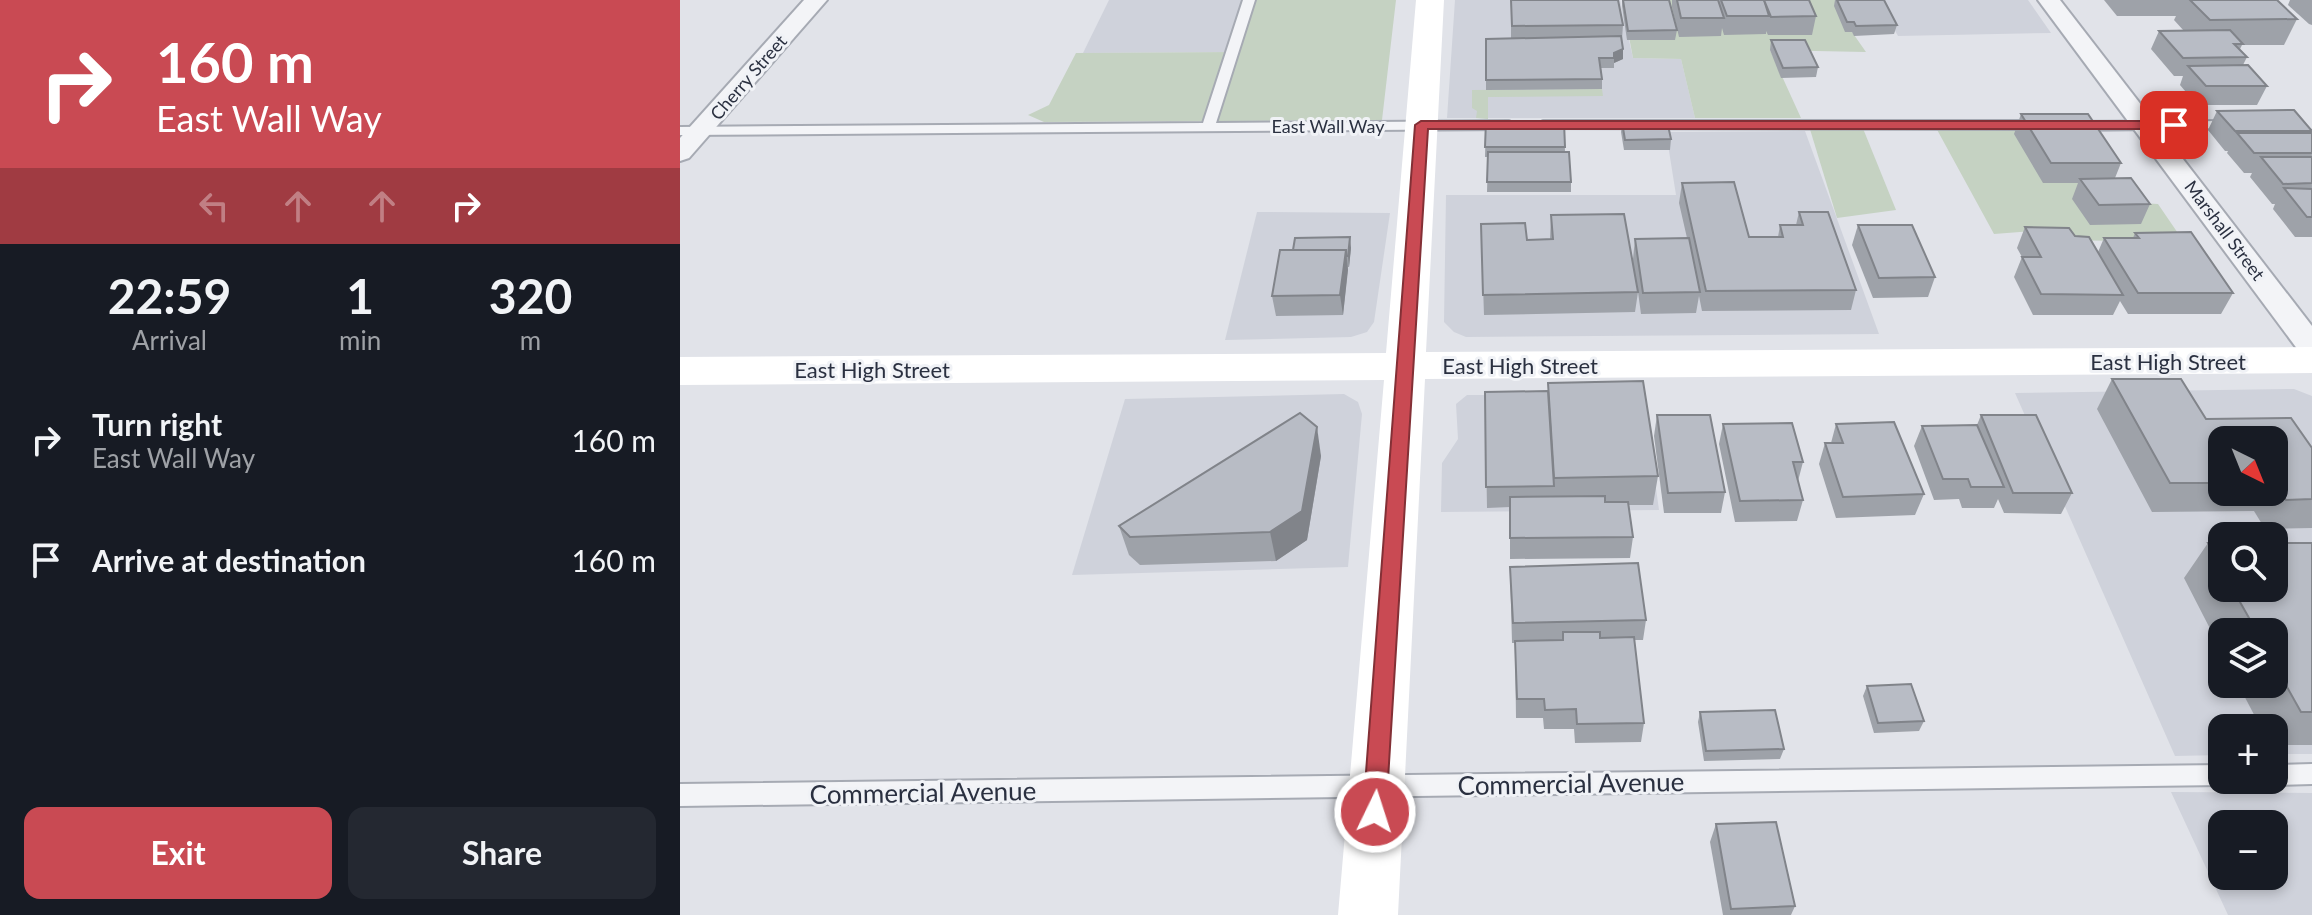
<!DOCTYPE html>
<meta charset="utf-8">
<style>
body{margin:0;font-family:Lato,sans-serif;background:#242831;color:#f1f3f6;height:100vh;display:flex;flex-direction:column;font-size:30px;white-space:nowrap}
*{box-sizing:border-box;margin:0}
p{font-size:26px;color:#9ea1a6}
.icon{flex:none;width:44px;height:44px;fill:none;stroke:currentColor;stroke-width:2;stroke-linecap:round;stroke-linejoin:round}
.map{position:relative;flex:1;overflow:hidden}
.details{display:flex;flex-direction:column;background:#171b24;width:680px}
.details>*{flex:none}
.top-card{background:#c94a53;color:#fff;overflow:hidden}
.needle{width:52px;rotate:137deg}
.tools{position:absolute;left:1528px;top:426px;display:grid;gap:16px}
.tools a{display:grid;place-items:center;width:80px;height:80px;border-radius:16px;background:#171b24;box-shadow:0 4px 12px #0003;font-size:40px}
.pin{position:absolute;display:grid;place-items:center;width:68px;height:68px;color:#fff;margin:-34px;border-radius:16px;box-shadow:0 4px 12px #0006}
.me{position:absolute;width:88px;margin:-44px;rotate:4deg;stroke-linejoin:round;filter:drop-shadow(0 0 6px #0008)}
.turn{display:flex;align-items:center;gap:28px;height:168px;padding:0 24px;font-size:36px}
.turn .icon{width:104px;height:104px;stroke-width:2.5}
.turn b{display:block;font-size:56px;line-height:68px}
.lanes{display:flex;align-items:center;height:76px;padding:0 24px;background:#0003;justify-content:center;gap:40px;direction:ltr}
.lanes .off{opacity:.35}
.eta{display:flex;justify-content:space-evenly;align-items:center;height:136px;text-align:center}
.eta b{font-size:48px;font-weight:700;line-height:56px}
.primary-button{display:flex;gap:16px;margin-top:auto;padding:16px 24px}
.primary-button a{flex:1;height:92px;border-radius:16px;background:#c94a53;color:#fff;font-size:32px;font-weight:700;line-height:92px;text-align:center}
.primary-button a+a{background:#242831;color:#f1f3f6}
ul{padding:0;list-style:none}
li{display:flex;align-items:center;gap:24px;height:120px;padding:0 24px}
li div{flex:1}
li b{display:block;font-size:30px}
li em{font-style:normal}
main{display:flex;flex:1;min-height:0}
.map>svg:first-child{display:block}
</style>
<main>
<section class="details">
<div class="top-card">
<div class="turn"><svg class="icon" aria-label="right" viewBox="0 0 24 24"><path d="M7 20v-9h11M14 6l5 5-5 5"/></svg><div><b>160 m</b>East Wall Way</div></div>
<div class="lanes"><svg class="icon off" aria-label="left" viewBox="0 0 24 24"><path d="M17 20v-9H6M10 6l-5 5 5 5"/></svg><svg class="icon off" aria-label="ahead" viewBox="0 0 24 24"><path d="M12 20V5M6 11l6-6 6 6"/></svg><svg class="icon off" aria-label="ahead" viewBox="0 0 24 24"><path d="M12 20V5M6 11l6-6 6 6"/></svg><svg class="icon" aria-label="right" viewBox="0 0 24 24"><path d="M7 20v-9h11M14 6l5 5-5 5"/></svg></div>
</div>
<div class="eta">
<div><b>22:59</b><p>Arrival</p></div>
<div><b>1</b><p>min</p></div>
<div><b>320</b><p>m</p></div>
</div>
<ul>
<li><svg class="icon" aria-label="right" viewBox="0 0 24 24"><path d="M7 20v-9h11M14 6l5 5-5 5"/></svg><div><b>Turn right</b><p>East Wall Way</p></div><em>160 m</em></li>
<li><svg class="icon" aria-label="arrive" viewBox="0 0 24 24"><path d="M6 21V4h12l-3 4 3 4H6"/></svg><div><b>Arrive at destination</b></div><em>160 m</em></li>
</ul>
<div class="primary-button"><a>Exit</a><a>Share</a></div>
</section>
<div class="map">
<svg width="1632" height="915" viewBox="0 0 1632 915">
<rect width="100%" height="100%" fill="#e1e3e9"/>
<g fill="#cfd2db" fill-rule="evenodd">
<path d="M429 0H570L554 52 403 53Z"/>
<path d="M775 0H940L953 58 1001 59 1015 118H767Z"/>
<path d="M1198 0H1348L1371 33 1218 36Z"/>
<path d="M1125 131 1199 334 786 337 774 332 764 322 766 195H996L986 132Z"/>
<path d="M577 212 710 213 694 322 687 332 671 337 545 340Z"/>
<path d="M1614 389 1632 396V754H1594V728H1542V755L1495 756 1335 393ZM1542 440H1594V492H1542ZM1542 536H1594V588H1542ZM1542 632H1594V684H1542Z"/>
<path d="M664 394 678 402 682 414 668 567 392 575 445 399Z"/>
<path d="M787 395H963L979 510 761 512 762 463 778 439 776 404Z"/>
<path d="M1491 792 1632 793V915H1548ZM1542 824H1594V876H1542Z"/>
</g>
<g fill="#c5d2c2">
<path d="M570 0H716L702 120 364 122 348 115 369 105 396 53 554 52Z"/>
<path d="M942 0H1197L1172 32 1186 52 1090 50 1121 118H1015L1001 59 953 58Z"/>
<path d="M922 89 923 96 808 97V119L796 118 797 111 792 108V90Z"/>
<path d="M1364 125 1432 183 1445 202 1478 204 1504 242 1378 240 1353 231 1314 234 1255 126Z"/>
<path d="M1129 126H1182L1216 210 1157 218Z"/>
</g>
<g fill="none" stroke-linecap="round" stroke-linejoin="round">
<defs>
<g id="service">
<path d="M563 0H575L536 123 829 121 836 125 829 129 0 135V127L523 123Z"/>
<path d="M863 121H1361L1368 125 1361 129 858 128 856 125Z"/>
<path d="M1553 121 1560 125 1558 128 1391 130 1384 126 1391 122Z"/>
<path d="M1632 764V784L1594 785 1585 780H1594V765Z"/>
<path d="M1542 765V780H1551L1542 785 0 806V784Z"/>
</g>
<g id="minor">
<path d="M124 0H147L9 158 0 161V138Z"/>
<path d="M1358 0H1380L1632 326V357L1621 354Z"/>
</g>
</defs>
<use href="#service" stroke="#a6aab3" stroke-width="4"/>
<use href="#minor" stroke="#a6aab3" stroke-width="4"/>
<use href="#service" fill="#f3f4f7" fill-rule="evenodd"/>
<use href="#minor" fill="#f3f4f7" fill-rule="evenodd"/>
<path fill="#fff" fill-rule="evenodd" d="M736 0H764L746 352 1632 347V373L745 379 718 915H658L704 380 0 385V357L706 353Z"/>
</g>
<g fill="#9ea2a9" fill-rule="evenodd">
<path d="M831 0 943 25 942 39 943 59 934 63V68H921L922 79V89L806 90V39L831 38Z"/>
<path d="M942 0H989L997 30 995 40H947L942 6Z"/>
<path d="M992 0H1129L1136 16 1132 35H1088L1086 31V34L1044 35 1042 28 1041 36 999 37 992 7Z"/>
<path d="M1155 0H1204L1217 25 1214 34 1174 36 1172 32H1165L1154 6Z"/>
<path d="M1424 0H1597L1617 19 1604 45H1562L1560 49 1567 57 1563 65 1587 86 1577 105H1517L1500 85 1503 76H1494L1471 49 1479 31H1504L1494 20 1496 16H1437Z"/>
<path d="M1610 0H1632V25L1629 24 1608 5Z"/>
<path d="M1091 40 1138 67 1136 77 1101 78 1090 50Z"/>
<path d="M1537 111 1632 129V237H1615L1593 209 1595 204H1592L1570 177 1572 173H1564L1547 153 1548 151H1545L1528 130Z"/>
<path d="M1341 114 1441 163 1435 178 1470 204 1461 224 1410 225 1392 199 1398 183H1363L1334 134Z"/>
<path d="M806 121 884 122 885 152 891 182V192H807L808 157H805Z"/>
<path d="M942 122 991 139 990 150H944L941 132Z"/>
<path d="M1002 183 1069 237H1098L1100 225H1116L1119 212 1176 290 1171 310 1022 311 1019 296 1016 313 961 314 958 292 955 312 804 315 801 224 847 240 870 239 871 215 953 259 955 239 1007 238 999 203Z"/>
<path d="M1178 225 1255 277 1248 297 1193 298 1172 245Z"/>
<path d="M1345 227 1395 236 1418 252 1424 238H1453L1455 233 1553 293 1541 314H1448L1440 301 1433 315H1353L1334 277 1342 257 1337 248Z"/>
<path d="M671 248 669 267H668L663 315 596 316 592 296Z"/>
<path d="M1432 379 1526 419 1632 448V528L1585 529 1574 511 1472 512 1417 409ZM1542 440H1594V492H1542Z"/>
<path d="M868 383 978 476 973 505H949L953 537 950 558 830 559V507L807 508 805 392 868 391Z"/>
<path d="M977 415 1045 492 1041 513H984L974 436Z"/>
<path d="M1301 415 1392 493 1381 514 1324 513 1318 499 1314 508H1282L1279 499 1254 500 1234 446 1242 426 1297 425Z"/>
<path d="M1043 424 1123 462 1118 481 1123 500 1117 521 1055 522 1039 444Z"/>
<path d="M1156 424 1244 494 1235 515 1156 518 1139 464 1145 443H1151Z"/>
<path d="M641 456 627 540 596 561 460 565 449 555 439 526Z"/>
<path d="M1528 543H1542V588H1594L1632 543V745H1594V728H1581L1558 684H1594V632H1542V652L1504 578Z"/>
<path d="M830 567 966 620 963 640H954L964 723 961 742 895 743 894 729H864L863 718H836L835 643H832Z"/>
<path d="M1187 686 1244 721 1239 731 1194 733 1183 696Z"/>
<path d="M1020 712 1104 749 1100 759 1024 761 1018 722Z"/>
<path d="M1036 824 1115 906 1111 915H1043L1030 842Z"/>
</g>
<g fill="#81848a">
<path d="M943 49V59L934 63V53Z"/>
<path d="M670 237 671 248 669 267 668 256Z"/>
<path d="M666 250 668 270 663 315 660 295Z"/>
<path d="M637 427 641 456 627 540 596 561 590 532Z"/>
</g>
<g fill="#b8bcc5" stroke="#81848a" stroke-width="2">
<path d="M831 0H938L943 25 832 26Z"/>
<path d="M943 0H989L997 30 948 31Z"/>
<path d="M997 0H1038L1044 18H1001Z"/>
<path d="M1041 0H1084L1089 16H1047Z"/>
<path d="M1084 0H1129L1136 16 1091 17Z"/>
<path d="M1157 0H1204L1217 25 1176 26 1174 22H1167Z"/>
<path d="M1510 0H1597L1617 19 1530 20Z"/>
<path d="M1550 30 1563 44H1554L1567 57 1503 58 1479 31Z"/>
<path d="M941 36 943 49 934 53V58H919L922 79 806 80V39Z"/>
<path d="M1091 40H1125L1138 67 1103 68Z"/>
<path d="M1568 65 1587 86H1526L1508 66Z"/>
<path d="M1614 110 1632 131H1555L1537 111Z"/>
<path d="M1341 114H1408L1441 163H1371Z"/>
<path d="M806 121 884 122 885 147H805Z"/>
<path d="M987 121 991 139 945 140 942 122Z"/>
<path d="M1557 133H1632V153H1574Z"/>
<path d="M808 152H889L891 182H807Z"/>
<path d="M1581 157H1632V183L1603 184Z"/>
<path d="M1451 178 1470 204 1419 205 1400 179Z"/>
<path d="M1054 182 1069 237H1103L1100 225H1123L1119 212H1148L1176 290 1026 291 1002 183Z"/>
<path d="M1604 188 1632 189V217H1627Z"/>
<path d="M944 214 958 292 803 295 801 224 845 223 847 240 873 239 871 215Z"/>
<path d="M1178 225H1232L1255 277 1199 278Z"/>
<path d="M1345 227 1389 228 1395 236 1409 237 1443 295 1361 294 1342 257H1361Z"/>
<path d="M1511 232 1553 293H1458L1424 238H1459L1455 233Z"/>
<path d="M670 237 668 256H666V250H613L615 238Z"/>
<path d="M1009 238 1020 292 963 293 955 239Z"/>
<path d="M600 250H666L660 295 592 296Z"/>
<path d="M1432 379H1501L1526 419 1611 418 1632 448V499L1606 500 1594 482V440H1542V483H1490Z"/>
<path d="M963 381 978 476 874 478 868 383Z"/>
<path d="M868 391 874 486 806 487 805 392Z"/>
<path d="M620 413 637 427 622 511 590 532 450 537 439 526Z"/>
<path d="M977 415H1030L1045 492 988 493Z"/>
<path d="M1301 415H1356L1392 493H1333Z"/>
<path d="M1214 422 1244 494 1163 497 1145 443H1163L1156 424Z"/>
<path d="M1112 423 1123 462H1113L1123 500 1060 501 1043 424Z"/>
<path d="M1297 425 1324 487H1291L1288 479H1263L1242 426Z"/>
<path d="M925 496V502H948L953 537 830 538V497Z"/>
<path d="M1528 543H1542V569Z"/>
<path d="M1594 543H1632V712H1621L1594 664V632H1577L1552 588H1594Z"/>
<path d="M958 563 966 620 833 623 830 567Z"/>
<path d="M883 632H920V638L954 637 964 723 897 724 896 709 865 710 864 699H837L835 641 883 640Z"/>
<path d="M1231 684 1244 721 1198 723 1187 686Z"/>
<path d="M1095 710 1104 749 1026 751 1020 712Z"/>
<path d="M1096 822 1115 906 1051 909 1036 824Z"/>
</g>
<path fill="#c94a53" stroke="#833036" stroke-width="2" d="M741 121H1494L1501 125 1494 129H748L706 812 703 819 695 823 686 819 683 812 735 125Z"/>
<g text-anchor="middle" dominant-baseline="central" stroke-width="6" stroke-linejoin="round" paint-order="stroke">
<g font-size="18" fill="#2a3040" stroke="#f0f2f6">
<text transform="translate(68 77) rotate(-49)">Cherry Street</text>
<text x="648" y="126">East Wall Way</text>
<text transform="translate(1545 230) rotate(53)">Marshall Street</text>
</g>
<g font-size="22" fill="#2a3040" stroke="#f0f2f6">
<text x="1488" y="361">East High Street</text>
<text x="840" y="365">East High Street</text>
<text x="192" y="369">East High Street</text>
</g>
<g font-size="26" fill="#2a3040" stroke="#f0f2f6">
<text transform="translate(891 783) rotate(-1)">Commercial Avenue</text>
<text transform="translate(243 792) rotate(-1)">Commercial Avenue</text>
</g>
</g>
</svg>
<div class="tools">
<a><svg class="needle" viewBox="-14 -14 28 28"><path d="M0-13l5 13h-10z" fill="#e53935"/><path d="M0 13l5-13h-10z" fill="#9ea1a6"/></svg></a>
<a><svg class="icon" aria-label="search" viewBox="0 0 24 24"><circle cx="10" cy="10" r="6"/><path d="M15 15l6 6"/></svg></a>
<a><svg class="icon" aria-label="layers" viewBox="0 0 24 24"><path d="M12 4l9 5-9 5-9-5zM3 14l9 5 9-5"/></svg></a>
<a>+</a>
<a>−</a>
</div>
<div class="pin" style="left:1494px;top:125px;background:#d93025"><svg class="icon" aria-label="arrive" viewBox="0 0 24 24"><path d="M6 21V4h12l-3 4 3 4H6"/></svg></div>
<svg class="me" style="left:695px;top:812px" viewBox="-20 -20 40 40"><circle r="17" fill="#c94a53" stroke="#fff" stroke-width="3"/><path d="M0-11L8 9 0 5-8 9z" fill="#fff"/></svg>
</div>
</main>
